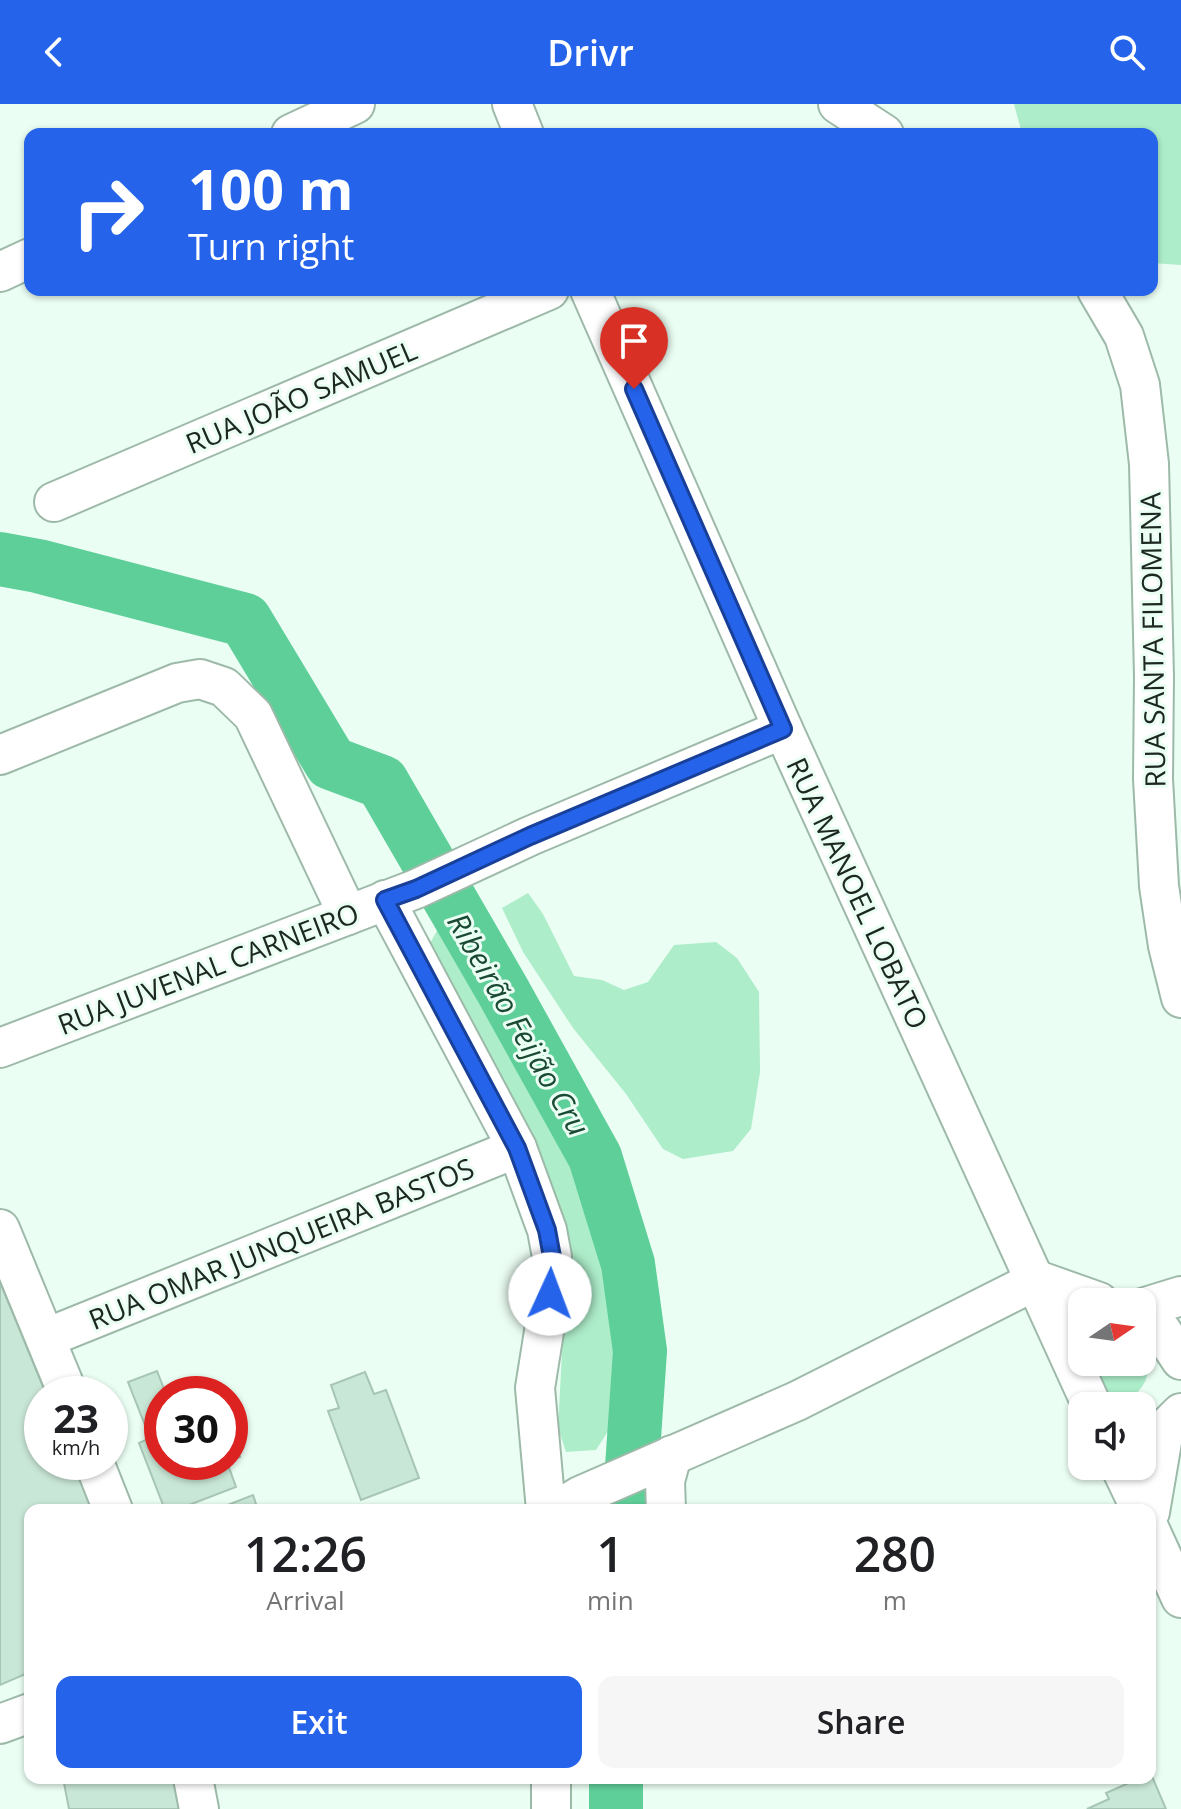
<!DOCTYPE html>
<meta charset="utf-8">
<style>
body{margin:0;font-family:"Open Sans",sans-serif;background:#f6f6f6;color:#202124;height:100vh;display:flex;flex-direction:column;font-size:30px;white-space:nowrap}
*{box-sizing:border-box;margin:0}
p{font-size:26px;color:#757577}
.icon{flex:none;width:44px;height:44px;fill:none;stroke:currentColor;stroke-width:2;stroke-linecap:round;stroke-linejoin:round}
.map{position:relative;flex:1;overflow:hidden}
.side{position:absolute;left:24px;top:1400px;width:1132px;height:280px;display:flex;flex-direction:column;background:#fff;border-radius:16px;box-shadow:0 2px 6px #0004}
.side>*{flex:none}
.banner{position:absolute;left:24px;top:24px;width:1134px;height:168px;border-radius:16px;box-shadow:0 2px 6px #0004;background:#2563eb;color:#fff;overflow:hidden}
.needle{width:52px;rotate:77deg}
.tools{position:absolute;left:1068px;top:1184px;display:grid;gap:16px}
.tools a{display:grid;place-items:center;width:88px;height:88px;border-radius:16px;background:#fff;box-shadow:0 2px 6px #0004;font-size:40px}
.speed{position:absolute;left:24px;top:1272px;display:flex;gap:16px;font-size:40px;font-weight:700;text-align:center}
.speed>*{display:grid;place-content:center;width:104px;height:104px;border-radius:50%;background:#fff;box-shadow:0 2px 6px #0004;line-height:1}
.speed small{font-size:20px;font-weight:400}
.speed .limit{border:12px solid #d22;background:#fff;color:#111}
.pin{position:absolute;display:grid;place-items:center;width:68px;height:68px;color:#fff;margin:-82px -34px;border-radius:50% 50% 50% 0;rotate:-45deg;box-shadow:0 0 8px #0007}
.pin .icon{rotate:45deg}
.me{position:absolute;width:88px;margin:-44px;rotate:2deg;stroke-linejoin:round;filter:drop-shadow(0 0 6px #0008)}
.turn{display:flex;align-items:center;gap:28px;height:168px;padding:0 32px;font-size:36px}
.turn .icon{width:104px;height:104px;stroke-width:2.5}
.turn b{display:block;font-size:56px;line-height:68px}
.eta{display:flex;justify-content:space-evenly;align-items:center;height:136px;text-align:center}
.eta b{font-size:48px;font-weight:600;line-height:56px}
.button{display:flex;gap:16px;margin-top:auto;padding:16px 32px}
.button a{flex:1;height:92px;border-radius:16px;background:#2563eb;color:#fff;font-size:32px;font-weight:600;line-height:92px;text-align:center}
.button a+a{background:#f6f6f6;color:#202124}
header{display:flex;justify-content:space-between;align-items:center;height:104px;padding:0 32px;background:#2563eb;color:#fff;font-size:36px;font-weight:600}
.map>svg:first-child{display:block}
</style>
<header><svg class="icon" aria-label="back" viewBox="0 0 24 24"><path d="M15 5l-7 7 7 7"/></svg>Drivr<svg class="icon" aria-label="search" viewBox="0 0 24 24"><circle cx="10" cy="10" r="6"/><path d="M15 15l6 6"/></svg></header>
<div class="map">
<svg width="1181" height="1705" viewBox="0 0 1181 1705">
<rect width="100%" height="100%" fill="#ebfef3"/>
<g fill="#adedca">
<path d="M1014 0H1181V161L1152 159V30H1022Z"/>
<path d="M528 789 543 810 574 872 602 876 624 886 648 878 674 841 716 838 737 854 759 888 760 968 751 1025 733 1047 683 1055 663 1045 626 990 573 924 523 848 502 804Z"/>
<path d="M442 818 455 822 551 1000 585 1054 616 1156 629 1219 627 1276 619 1310 596 1346 566 1348 558 1324 568 1137 550 1075 474 919 429 841Z"/>
<path d="M1064 1196 1082 1209V1258H1142V1253C1157 1273 1138 1288 1124 1302L1084 1271Z"/>
</g>
<g fill="none" stroke-linecap="round" stroke-linejoin="round">
<g stroke="#5fcf9a" stroke-width="54">
<path d="M0 455 38 462 245 516 331 659 382 678 503 887 595 1053 628 1160 640 1247 629 1406"/>
<path d="M616 1705V1674"/>
</g>
</g>
<g fill="#c9e7d6" stroke="#a7c5b4" stroke-width="2">
<path d="M0 1178 46 1290H42V1358H73L93 1406H30V1568L0 1581Z"/>
<path d="M157 1267 166 1290H162V1358H227L236 1383 176 1406H165L139 1339 150 1334 128 1278Z"/>
<path d="M365 1268 374 1290 386 1286 419 1374 361 1396 328 1307 339 1304 331 1281Z"/>
<path d="M192 1281 195 1290H170Z"/>
<path d="M230 1326 240 1353 230 1357Z"/>
<path d="M253 1391 258 1406H215Z"/>
<path d="M1151 1670 1166 1705H1087L1109 1695 1106 1689 1140 1674H1150Z"/>
<path d="M63 1674H178L181 1705H69Z"/>
</g>
<g fill="none" stroke-linecap="round" stroke-linejoin="round">
<defs>
<g id="minor">
<path d="M512 0 524 30"/>
<path d="M838 0 884 30"/>
<path d="M291 30 355 0"/>
<path d="M0 168 30 154"/>
<path d="M590 186 783 625 1092 1302"/>
<path d="M1097 186 1124 232 1140 281 1149 360 1154 572 1153 675 1159 782 1168 842 1181 894"/>
<path d="M54 398 549 186"/>
<path d="M0 651 177 579 200 575 224 583 253 611 348 811"/>
<path d="M385 796 517 1044 547 1126 552 1153 550 1190 535 1284 546 1406"/>
<path d="M0 944 416 785 530 732 783 625"/>
<path d="M0 1125 68 1290"/>
<path d="M1037 1176 1099 1198"/>
<path d="M1142 1204 1181 1192"/>
<path d="M1142 1215 1161 1226 1181 1256"/>
<path d="M46 1234 517 1044"/>
<path d="M94 1358 113 1406"/>
<path d="M1120 1362 1141 1406"/>
<path d="M557 1406 580 1392 797 1297 1037 1176"/>
<path d="M666 1406 665 1377 672 1351"/>
<path d="M1150 1408 1164 1326 1181 1309"/>
<path d="M1150 1426 1181 1494"/>
<path d="M0 1620 30 1609"/>
<path d="M193 1674 199 1705"/>
<path d="M551 1674V1705"/>
</g>
</defs>
<use href="#minor" stroke="#9dbaa9" stroke-width="42"/>
<use href="#minor" stroke="#fff" stroke-width="38"/>
</g>
<g fill="none" stroke-linecap="round" stroke-linejoin="round">
<defs>
<path id="route" d="M550 1190 552 1153 547 1126 517 1044 385 796 416 785 530 732 783 625 634 285"/>
</defs>
<use href="#route" stroke="#184099" stroke-width="20"/>
<use href="#route" stroke="#2563eb" stroke-width="14"/>
</g>
<g text-anchor="middle" dominant-baseline="central" stroke-width="6" stroke-linejoin="round" paint-order="stroke">
<g font-size="28" fill="#1c2721" stroke="#ebfef3">
<text transform="translate(301 292) rotate(-23)">RUA JOÃO SAMUEL</text>
<text transform="translate(1152 536) rotate(-91)">RUA SANTA FILOMENA</text>
<text transform="translate(858 789) rotate(65)">RUA MANOEL LOBATO</text>
<text transform="translate(208 864) rotate(-21)">RUA JUVENAL CARNEIRO</text>
<text transform="translate(281 1139) rotate(-22)">RUA OMAR JUNQUEIRA BASTOS</text>
</g>
<g font-size="30" font-style="italic" fill="#1b4a34" stroke="#ebfef3">
<text transform="translate(519 920) rotate(60)">Ribeirão Feijão Cru</text>
</g>
</g>
</svg>
<div class="tools">
<a><svg class="needle" viewBox="-14 -14 28 28"><path d="M0-13l5 13h-10z" fill="#e53935"/><path d="M0 13l5-13h-10z" fill="#757577"/></svg></a>
<a><svg class="icon" aria-label="sound" viewBox="0 0 24 24"><path d="M4 9h4l5-4v14l-5-4H4zM17 9q2 3 0 6"/></svg></a>
</div>
<div class="speed"><div>23<small>km/h</small></div><div class="limit">30</div></div>
<div class="pin" style="left:634px;top:285px;background:#d93025"><svg class="icon" aria-label="arrive" viewBox="0 0 24 24"><path d="M6 21V4h12l-3 4 3 4H6"/></svg></div>
<svg class="me" style="left:550px;top:1190px" viewBox="-20 -20 40 40"><circle r="19" fill="#fff"/><path d="M0-13L10 11 0 6-10 11z" fill="#2563eb"/></svg>
<div class="banner">
<div class="turn"><svg class="icon" aria-label="right" viewBox="0 0 24 24"><path d="M7 20v-9h11M14 6l5 5-5 5"/></svg><div><b>100 m</b>Turn right</div></div>
</div>
<section class="side">
<div class="eta">
<div><b>12:26</b><p>Arrival</p></div>
<div><b>1</b><p>min</p></div>
<div><b>280</b><p>m</p></div>
</div>
<div class="button"><a>Exit</a><a>Share</a></div>
</section>
</div>
